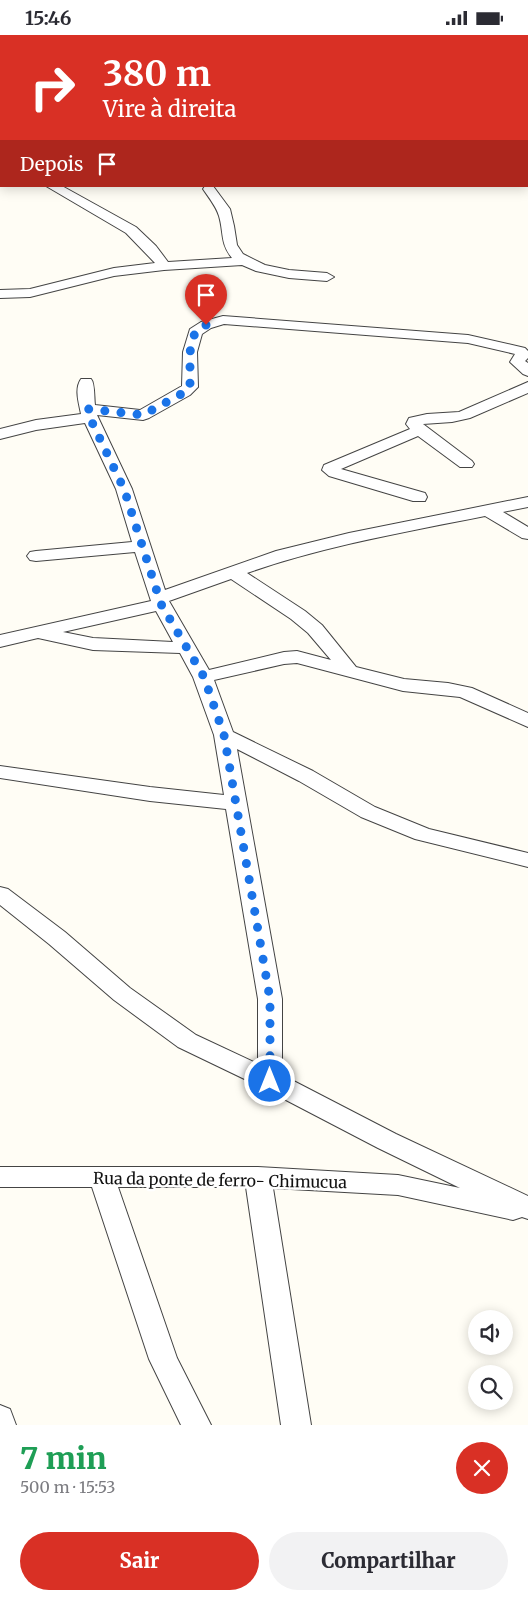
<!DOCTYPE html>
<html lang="pt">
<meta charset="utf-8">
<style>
body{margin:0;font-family:Merriweather,serif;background:#f2f2f3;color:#2b2b33;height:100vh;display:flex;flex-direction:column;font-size:19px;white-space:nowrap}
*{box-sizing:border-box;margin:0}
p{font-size:16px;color:#7c7c81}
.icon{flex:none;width:28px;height:28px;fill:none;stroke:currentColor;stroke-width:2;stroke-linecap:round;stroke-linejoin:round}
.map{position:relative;height:1390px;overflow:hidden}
.side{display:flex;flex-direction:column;background:#fff;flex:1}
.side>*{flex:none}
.banner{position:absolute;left:0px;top:0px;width:529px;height:152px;box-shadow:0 2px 12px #0003;background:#d93025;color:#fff;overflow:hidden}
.controls{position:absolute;left:468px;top:1275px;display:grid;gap:10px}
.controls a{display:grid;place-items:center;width:45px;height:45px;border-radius:50%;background:#fff;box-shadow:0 2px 12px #0003;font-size:25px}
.pin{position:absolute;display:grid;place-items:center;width:42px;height:42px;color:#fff;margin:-51px -21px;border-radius:50% 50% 50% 0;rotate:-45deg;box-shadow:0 0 5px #0007}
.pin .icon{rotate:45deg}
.me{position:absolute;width:55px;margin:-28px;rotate:0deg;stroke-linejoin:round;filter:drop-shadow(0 0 4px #0008)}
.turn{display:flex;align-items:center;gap:18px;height:105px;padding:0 20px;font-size:22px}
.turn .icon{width:65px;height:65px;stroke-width:2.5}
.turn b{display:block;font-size:35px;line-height:42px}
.then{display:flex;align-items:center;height:48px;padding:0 20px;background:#0003;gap:10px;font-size:19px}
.round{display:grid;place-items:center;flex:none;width:52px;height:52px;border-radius:26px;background:#f2f2f3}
.head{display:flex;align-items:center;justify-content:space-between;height:85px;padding:0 20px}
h1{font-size:30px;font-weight:800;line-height:38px;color:#1e9e55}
.cta{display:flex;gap:10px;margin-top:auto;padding:10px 20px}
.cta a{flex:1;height:58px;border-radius:30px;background:#d93025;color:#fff;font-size:20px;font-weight:800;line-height:58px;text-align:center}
.cta a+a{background:#f2f2f3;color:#2b2b33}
.status{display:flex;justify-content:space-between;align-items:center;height:35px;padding:0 25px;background:#fff;direction:ltr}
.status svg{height:14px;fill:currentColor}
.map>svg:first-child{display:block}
</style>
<div class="status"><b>15:46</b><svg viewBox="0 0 49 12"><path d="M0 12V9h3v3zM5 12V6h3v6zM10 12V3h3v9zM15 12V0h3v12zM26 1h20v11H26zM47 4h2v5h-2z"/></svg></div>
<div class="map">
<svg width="528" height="1390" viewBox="0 0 528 1390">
<rect width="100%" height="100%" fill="#fffdf5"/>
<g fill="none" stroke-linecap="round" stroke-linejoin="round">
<path stroke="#3f96cf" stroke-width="4" d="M415 0 417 1"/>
<defs>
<g id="minor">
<path d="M165 0H184V1H166Z"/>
<rect x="0" y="53" width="1" height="6"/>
<path d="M46 151H62L136 192 156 211 168 227 232 223C220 208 224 198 219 181 216 171 209 163 203 154L205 151H213L230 174 234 191 237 210 243 219 265 230 289 235 327 238 334 242 327 246 289 243 256 236 242 230 164 235 114 241 30 262 0 263V255L30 254 114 233 155 228 126 198Z"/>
<path d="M223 281 468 300 525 313 528 316V323L525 326 528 328V341L523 339 510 327 515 319 468 308 224 289 211 293 202 299 197 317 198 352 190 360 149 383 143 385 97 380 132 454 165 555 276 516 349 498 528 462V472L503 477 528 492V504L522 503 485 481C405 497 324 511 247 538L305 576 322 590 356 632 404 644 448 648 472 653 528 678V692L460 662 403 656 297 628 284 629 214 645 233 697 313 736 375 772 429 794 528 818V832L415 804 361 782 299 746 237 714 282 964V1040L396 1099 528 1161V1184L522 1182 513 1185 398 1160 273 1153 311 1390H281L246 1152H118L177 1323 211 1390H181L149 1324 92 1152H0V1132H258L398 1140 460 1153 378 1113 261 1052 178 1012 114 965 49 909 0 870V852L8 854 65 897 130 953 196 1000 258 1029V964L226 774 150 766 0 743V731L150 752 224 760 214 700 193 642 180 618 93 615 38 603 0 612V600L151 566 135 517 36 526 30 525 27 521 30 517 36 516 132 507 116 454 85 388 36 395 0 404V394L36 385 81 379C79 368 74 354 81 344H91C95 348 94 363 95 370L140 375 182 351 183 317 190 294 201 287ZM231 544 291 584 308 598 331 625 297 616 284 617 209 635 169 566ZM156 576 173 607 93 603 63 597Z"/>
<path d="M528 347V358L470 383 452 387 423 389 472 426 474 429 472 432H460L418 401 341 434 425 458 427 462 425 466H413L329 441 322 435 324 430 410 394 406 389 409 383 427 379 459 377Z"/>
<path d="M0 1370 10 1374 16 1390H0Z"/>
</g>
</defs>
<use href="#minor" stroke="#444" stroke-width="2"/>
<use href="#minor" fill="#fff" fill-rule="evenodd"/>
</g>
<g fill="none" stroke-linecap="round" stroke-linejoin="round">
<path stroke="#1a73e8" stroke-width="9" stroke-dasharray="0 16.2" d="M206 290 195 297 190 317V352L185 357 143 380 88 374 90 383 124 454 161 569 204 642 224 700 270 964V1046"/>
</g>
<g text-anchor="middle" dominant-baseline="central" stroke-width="5" stroke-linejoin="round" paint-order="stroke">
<g font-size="16" fill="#111" stroke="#fff">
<text transform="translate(220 1145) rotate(1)">Rua da ponte de ferro- Chimucua</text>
</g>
</g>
</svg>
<div class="controls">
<a><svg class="icon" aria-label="sound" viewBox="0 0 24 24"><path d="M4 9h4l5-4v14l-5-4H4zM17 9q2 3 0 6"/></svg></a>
<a><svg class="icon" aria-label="search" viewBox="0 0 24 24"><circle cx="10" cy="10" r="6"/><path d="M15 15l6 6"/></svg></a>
</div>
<div class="pin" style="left:206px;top:290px;background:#d93025"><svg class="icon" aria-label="arrive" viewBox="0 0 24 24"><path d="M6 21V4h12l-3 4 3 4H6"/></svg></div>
<svg class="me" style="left:270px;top:1046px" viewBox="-20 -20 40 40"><circle r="17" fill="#1a73e8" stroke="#fff" stroke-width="3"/><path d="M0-11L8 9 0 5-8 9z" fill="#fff"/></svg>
<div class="banner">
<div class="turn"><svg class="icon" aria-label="right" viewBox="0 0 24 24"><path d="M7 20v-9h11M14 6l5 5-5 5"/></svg><div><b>380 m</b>Vire à direita</div></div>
<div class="then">Depois<svg class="icon" aria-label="arrive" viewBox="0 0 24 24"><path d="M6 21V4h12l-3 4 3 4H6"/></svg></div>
</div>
</div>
<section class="side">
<div class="head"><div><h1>7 min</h1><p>500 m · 15:53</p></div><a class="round" style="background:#d93025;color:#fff"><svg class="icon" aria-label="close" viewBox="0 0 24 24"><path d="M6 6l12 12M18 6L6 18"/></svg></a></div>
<div class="cta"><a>Sair</a><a>Compartilhar</a></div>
</section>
